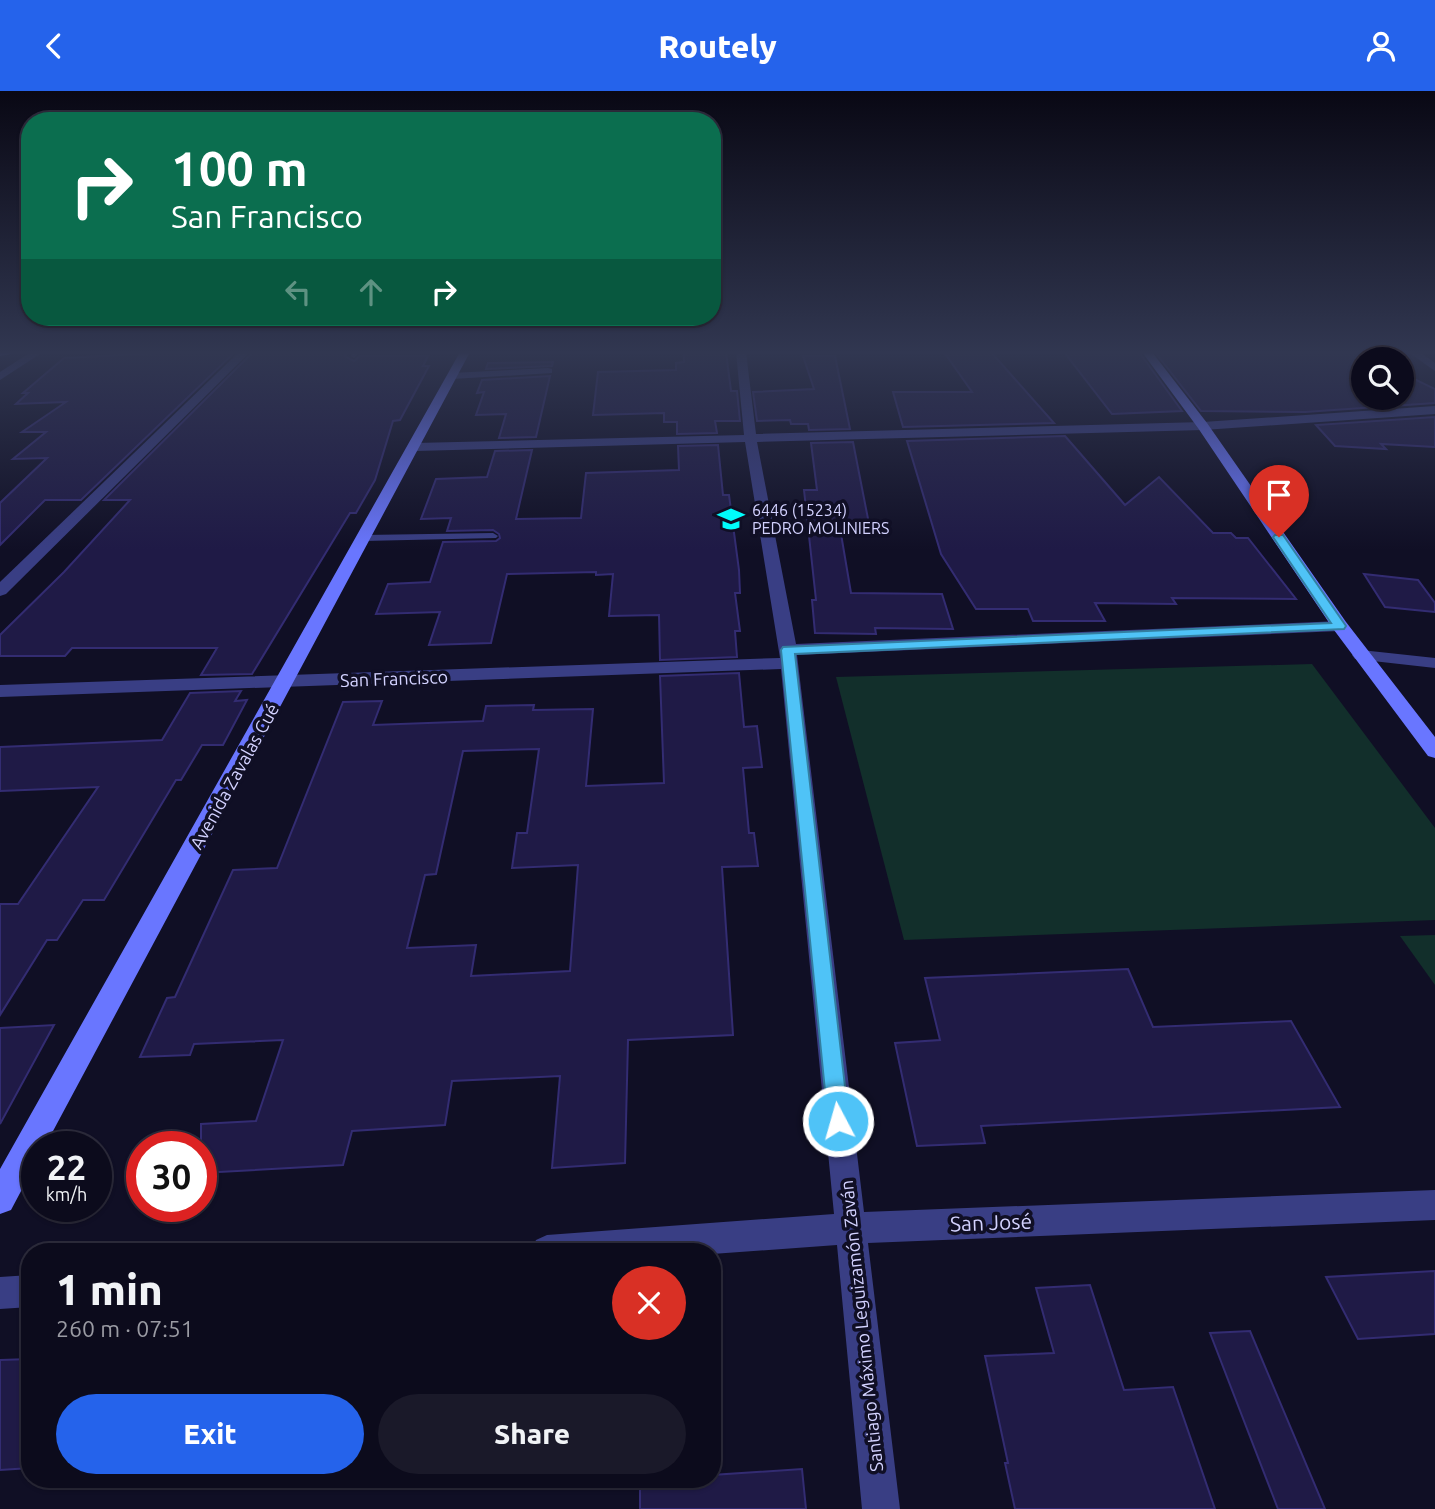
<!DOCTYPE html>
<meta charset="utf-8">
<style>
body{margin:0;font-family:Ubuntu,sans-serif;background:#1a1929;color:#f1f3f6;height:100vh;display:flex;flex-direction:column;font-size:26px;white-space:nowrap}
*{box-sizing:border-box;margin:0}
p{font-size:23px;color:#9a9ba3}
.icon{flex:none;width:38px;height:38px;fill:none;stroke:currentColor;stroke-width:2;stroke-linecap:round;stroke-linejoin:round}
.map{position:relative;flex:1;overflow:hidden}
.details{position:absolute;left:21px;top:1152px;width:700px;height:245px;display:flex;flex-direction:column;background:#0c0b1c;border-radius:28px;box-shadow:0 2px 5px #0004,0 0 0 2px #2c2b3b}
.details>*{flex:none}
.hud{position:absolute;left:21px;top:21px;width:700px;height:214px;border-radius:28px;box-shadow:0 2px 5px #0004,0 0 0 2px #2c2b3b;background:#0b6e4f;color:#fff;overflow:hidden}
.fabs{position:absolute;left:1351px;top:256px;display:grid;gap:14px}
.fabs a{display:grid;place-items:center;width:63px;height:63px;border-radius:50%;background:#0c0b1c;box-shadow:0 2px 5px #0004,0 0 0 2px #2c2b3b;font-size:35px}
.speed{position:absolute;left:21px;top:1040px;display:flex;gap:14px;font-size:35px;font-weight:700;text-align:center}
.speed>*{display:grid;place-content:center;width:91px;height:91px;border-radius:50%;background:#0c0b1c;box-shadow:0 2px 5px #0004,0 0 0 2px #2c2b3b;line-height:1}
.speed small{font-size:18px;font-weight:400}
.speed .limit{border:10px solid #d22;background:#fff;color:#111}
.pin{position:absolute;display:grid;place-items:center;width:60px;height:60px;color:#fff;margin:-72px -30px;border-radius:50% 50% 50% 0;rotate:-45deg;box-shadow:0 0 7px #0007}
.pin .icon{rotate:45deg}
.me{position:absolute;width:77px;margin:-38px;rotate:354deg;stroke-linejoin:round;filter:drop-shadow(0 0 5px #0008)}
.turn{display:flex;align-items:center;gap:24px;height:147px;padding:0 35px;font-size:32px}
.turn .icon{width:91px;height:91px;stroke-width:2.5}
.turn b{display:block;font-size:49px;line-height:60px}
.lanes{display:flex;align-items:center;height:66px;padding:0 35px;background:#0003;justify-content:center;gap:35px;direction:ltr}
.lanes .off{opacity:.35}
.round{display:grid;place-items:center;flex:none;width:74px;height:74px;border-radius:37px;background:#1a1929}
.overview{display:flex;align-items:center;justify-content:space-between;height:119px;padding:0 35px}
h1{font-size:42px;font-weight:800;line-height:52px}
.cta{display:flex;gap:14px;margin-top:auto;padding:14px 35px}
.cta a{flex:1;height:80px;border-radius:42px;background:#2563eb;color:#fff;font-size:28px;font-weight:800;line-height:80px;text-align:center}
.cta a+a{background:#1a1929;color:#f1f3f6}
header{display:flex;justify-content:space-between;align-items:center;height:91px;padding:0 35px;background:#2563eb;color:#fff;font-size:32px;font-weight:800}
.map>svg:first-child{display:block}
</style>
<header><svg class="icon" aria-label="back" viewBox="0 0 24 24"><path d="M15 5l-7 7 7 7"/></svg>Routely<svg class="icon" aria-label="person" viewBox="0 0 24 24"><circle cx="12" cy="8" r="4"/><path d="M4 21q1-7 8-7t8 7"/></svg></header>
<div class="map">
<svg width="1435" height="1418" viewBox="0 0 1435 1418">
<rect width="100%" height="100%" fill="#100f25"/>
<g fill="#122f2b">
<path d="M1312 573 1435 737V829L904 849 836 586Z"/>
<path d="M1435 844V894L1400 845Z"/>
</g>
<g fill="#1f1a46" stroke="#332c72" stroke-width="2" fill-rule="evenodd">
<path d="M177 261H235L81 409H45L0 454V412L47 367 13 368 46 341H22L66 311 16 313 28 302H23L64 267Z"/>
<path d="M253 261H348L345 265 354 270 360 265H428L423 275H429L400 329 393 330 375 389 356 422H350L252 583 201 584 217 557H72L65 565H0V544L64 481 130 409H104Z"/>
<path d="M684 261H726L731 300H737L740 330H715L717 342 677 343V331H664V322L593 324 598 281 676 279V272L684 271Z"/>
<path d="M944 261H991L1054 332 903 336 893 301H972Z"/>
<path d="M1064 261H1139L1182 320 1112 323Z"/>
<path d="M1155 261H1356L1370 268H1363V306H1402V282L1435 298V312L1305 321 1201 320Z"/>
<path d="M803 265H835L850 338 809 339 808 333H791L790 329 757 330 753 301 814 298Z"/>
<path d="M553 271 552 275 486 278 488 272Z"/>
<path d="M550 285 536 346 499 347 506 323 476 324 484 301 477 302 482 289Z"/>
<path d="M1435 326V356L1381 353 1386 358 1335 355 1316 334Z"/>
<path d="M1065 345 1125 414 1159 386 1213 442H1231L1236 447H1248L1296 508 1172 507 1176 513 1095 512 1105 530H1033L1028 518H976L941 463 907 350Z"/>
<path d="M853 351 870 438 840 437 851 502 942 503 953 538 875 537 876 543 815 542 812 509H816L804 399H817L811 352Z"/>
<path d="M718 354 723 404H729L739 479 740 502H735L740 540H735L737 566 660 569 659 524 609 525 613 483 596 484V481L507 483 491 552 429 554 440 521 376 523 388 493 430 491 443 451 496 450 500 447 499 443 493 439 447 440 451 427 421 428 436 388 487 386 495 360 532 359 516 428 581 427 586 382 679 379 678 355Z"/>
<path d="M1364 483 1418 489 1435 512V521L1385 516Z"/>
<path d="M739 582 744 636 757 635 762 676 743 677 749 742H754L758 775 722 776 733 944 628 949 625 1072 552 1077 560 985 452 990 445 1034 352 1040 343 1074 201 1082V1033L256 1030 283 949 194 953 190 964 140 966 167 907 175 906 233 779 277 777 343 611 382 610 373 634 483 630 486 615 534 614 533 619 593 618 586 695 664 692 660 585ZM539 658 527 742H517L512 777 578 774 570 880 471 885 476 854 407 857 425 784 436 783 463 660Z"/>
<path d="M241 600 235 610 247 609 223 654H202L181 689H176L104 809H83L57 849H47L0 924V813H18L98 696 0 700V656L162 649 190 602Z"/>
<path d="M1128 878 1153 936 1291 930 1340 1016 981 1035 985 1052 917 1055 895 952 940 949 925 887Z"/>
<path d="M54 934 0 1033V937Z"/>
<path d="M1435 1180V1243L1358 1248 1326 1186Z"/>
<path d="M1090 1194 1124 1299 1173 1296 1215 1418H1015L1005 1372H1008L985 1265 1054 1262 1036 1197Z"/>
<path d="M1250 1240 1325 1418H1278L1210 1242Z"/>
<path d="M30 1268V1377L0 1379V1269Z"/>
<path d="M802 1378 806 1418H640V1388H712V1384Z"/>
</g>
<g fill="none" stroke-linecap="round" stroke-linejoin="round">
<g fill="#393e84" fill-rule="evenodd">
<path d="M354 261H360L354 267 351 265Z"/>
<path d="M493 442 498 445 496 447 364 450 359 447 364 444Z"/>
</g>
<g fill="#393e84" fill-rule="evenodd">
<path d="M31 261H43L0 289V281Z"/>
<path d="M239 261H250L6 503 0 505V491Z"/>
<path d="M736 261H746L756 343 1203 331 1435 315V323L1203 339 757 351 796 553 1340 530 1348 535 1340 540 797 564 864 1121 1435 1099V1129L868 1152 900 1418H862L837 1154 712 1163V1160H531L536 1149 547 1144 834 1123 781 578 0 606V594L780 567 745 351 415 360 409 356 415 352 744 344Z"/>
<path d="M1408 261H1420L1435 272V280Z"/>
<path d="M548 277 552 278V282L452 288 447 285 452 282Z"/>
<path d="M1361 559 1435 567V577L1355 568 1352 564Z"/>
<path d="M30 1184V1216L0 1218V1186Z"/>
</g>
<g fill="#6976ff" fill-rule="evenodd">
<path d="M0 261H21L0 265Z"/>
<path d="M460 261H470L45 1055H37V1070L11 1119 0 1123V1078Z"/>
<path d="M1142 261H1152L1207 332 1346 531 1435 646V667L1428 665 1334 539 1198 337Z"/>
</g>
</g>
<linearGradient id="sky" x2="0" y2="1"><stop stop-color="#090814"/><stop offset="0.57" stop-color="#313751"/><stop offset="1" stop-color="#313751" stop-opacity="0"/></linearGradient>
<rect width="1435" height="459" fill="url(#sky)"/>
<path fill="#4fc3f7" stroke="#337fa1" stroke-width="2" d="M1275 444H1283L1346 535 1344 538 795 563 849 1030 846 1037 838 1040 831 1037 828 1030 781 559 783 556 1331 532 1273 446Z"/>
<defs>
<symbol id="school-bare" viewBox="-9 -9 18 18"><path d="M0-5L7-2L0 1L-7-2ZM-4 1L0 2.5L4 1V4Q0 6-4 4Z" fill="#00fdfc" stroke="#100f25" stroke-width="2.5" paint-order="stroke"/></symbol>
</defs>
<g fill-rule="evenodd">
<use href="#school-bare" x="712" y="409" width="38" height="38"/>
</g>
<g text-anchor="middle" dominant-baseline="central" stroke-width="7" stroke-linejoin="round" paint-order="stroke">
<g font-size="16" fill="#d3d2ff" stroke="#100f25" text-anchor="start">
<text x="752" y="419">6446 (15234)<tspan x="752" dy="18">PEDRO MOLINIERS</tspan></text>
</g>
<g font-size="18" fill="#d3d2ff" stroke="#100f25">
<text transform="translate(394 587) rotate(-2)">San Francisco</text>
<text transform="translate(234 685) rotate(-61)">Avenida Zavalas Cué</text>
<text transform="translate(861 1235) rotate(-96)">Santiago Máximo Leguizamón Zaván</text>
</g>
<g font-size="21" fill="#d3d2ff" stroke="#100f25">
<text transform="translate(991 1131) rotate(-2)">San José</text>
</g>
</g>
</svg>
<div class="fabs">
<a><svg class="icon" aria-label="search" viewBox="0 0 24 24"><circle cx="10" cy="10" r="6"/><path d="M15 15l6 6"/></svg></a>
</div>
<div class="speed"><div>22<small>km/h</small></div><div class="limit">30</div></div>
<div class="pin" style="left:1279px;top:446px;background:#d93025"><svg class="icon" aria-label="arrive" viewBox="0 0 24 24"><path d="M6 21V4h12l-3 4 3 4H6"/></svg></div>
<svg class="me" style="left:838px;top:1030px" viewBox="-20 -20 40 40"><circle r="17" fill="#4fc3f7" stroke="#fff" stroke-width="3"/><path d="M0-11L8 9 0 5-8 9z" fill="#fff"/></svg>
<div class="hud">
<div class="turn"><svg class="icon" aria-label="right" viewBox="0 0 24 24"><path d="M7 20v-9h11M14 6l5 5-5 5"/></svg><div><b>100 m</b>San Francisco</div></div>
<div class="lanes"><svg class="icon off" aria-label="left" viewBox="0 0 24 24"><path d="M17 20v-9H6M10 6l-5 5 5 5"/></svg><svg class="icon off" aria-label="ahead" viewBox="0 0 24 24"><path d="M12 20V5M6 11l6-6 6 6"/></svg><svg class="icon" aria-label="right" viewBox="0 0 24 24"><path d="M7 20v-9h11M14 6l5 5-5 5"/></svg></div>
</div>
<section class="details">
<div class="overview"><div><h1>1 min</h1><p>260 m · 07:51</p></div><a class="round" style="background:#d93025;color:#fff"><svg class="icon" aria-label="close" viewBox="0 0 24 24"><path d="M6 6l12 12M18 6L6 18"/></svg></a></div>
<div class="cta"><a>Exit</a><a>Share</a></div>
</section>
</div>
